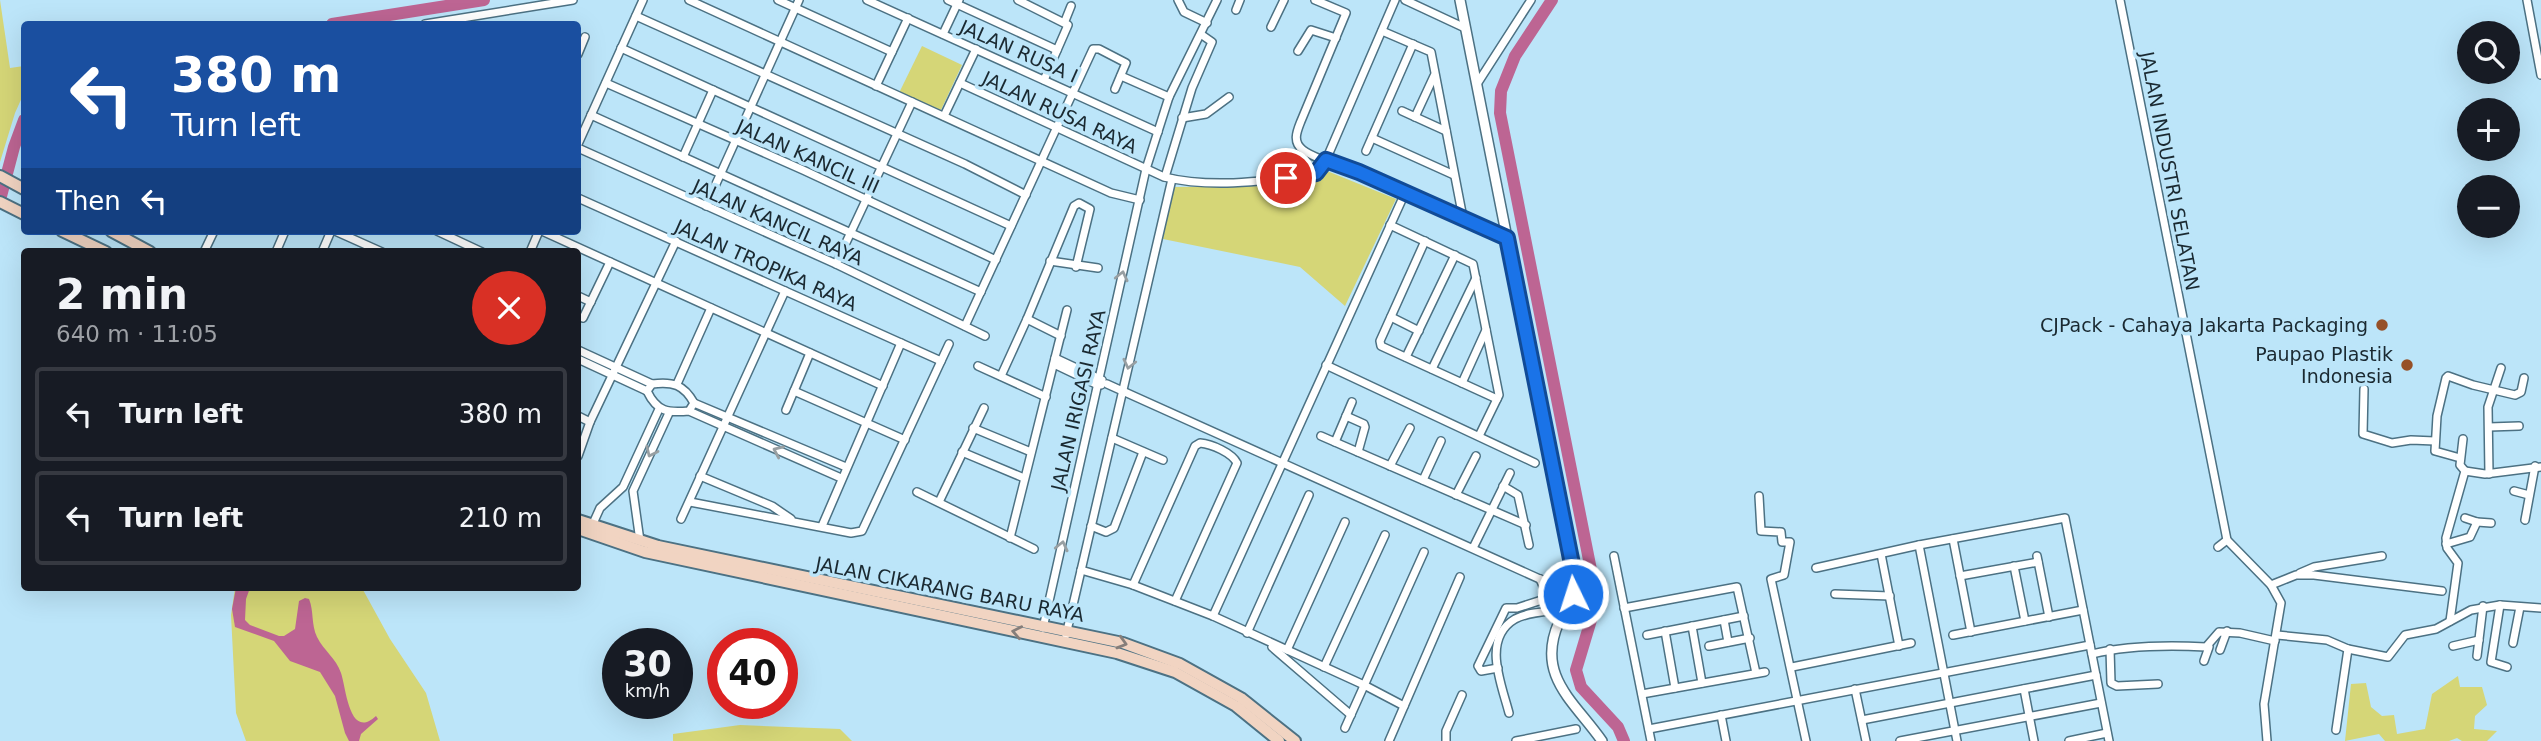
<!DOCTYPE html>
<meta charset="utf-8">
<style>
body{margin:0;font-family:"DejaVu Sans",sans-serif;background:#20242c;color:#f1f3f6;height:100vh;display:flex;flex-direction:column;font-size:26px;white-space:nowrap}
*{box-sizing:border-box;margin:0}
p{font-size:23px;color:#9ea1a6}
.icon{flex:none;width:38px;height:38px;fill:none;stroke:currentColor;stroke-width:2;stroke-linecap:round;stroke-linejoin:round}
.map{position:relative;flex:1;overflow:hidden}
.drawer{position:absolute;left:21px;top:248px;width:560px;height:343px;display:flex;flex-direction:column;background:#171b24;border-radius:7px;box-shadow:0 7px 28px #0002}
.drawer>*{flex:none}
.guide{position:absolute;left:21px;top:21px;width:560px;height:214px;border-radius:7px;box-shadow:0 7px 28px #0002;background:#1a4fa0;color:#fff;overflow:hidden}
.tools{position:absolute;left:2457px;top:21px;display:grid;gap:14px}
.tools a{display:grid;place-items:center;width:63px;height:63px;border-radius:50%;background:#171b24;box-shadow:0 7px 28px #0002;font-size:35px}
.speed{position:absolute;left:602px;top:628px;display:flex;gap:14px;font-size:35px;font-weight:700;text-align:center}
.speed>*{display:grid;place-content:center;width:91px;height:91px;border-radius:50%;background:#171b24;box-shadow:0 7px 28px #0002;line-height:1}
.speed small{font-size:18px;font-weight:400}
.speed .limit{border:10px solid #d22;background:#fff;color:#111}
.pin{position:absolute;display:grid;place-items:center;width:60px;height:60px;color:#fff;margin:-30px;border:4px solid #fff;border-radius:50%;box-shadow:0 2px 7px #0007}
.me{position:absolute;width:77px;margin:-38px;rotate:356deg;stroke-linejoin:round;filter:drop-shadow(0 0 5px #0008)}
.turn{display:flex;align-items:center;gap:24px;height:147px;padding:0 35px;font-size:32px}
.turn .icon{width:91px;height:91px;stroke-width:2.5}
.turn b{display:block;font-size:49px;line-height:60px}
.then{display:flex;align-items:center;height:66px;padding:0 35px;background:#0003;gap:14px;font-size:26px}
.round{display:grid;place-items:center;flex:none;width:74px;height:74px;border-radius:37px;background:#20242c}
.headline{display:flex;align-items:center;justify-content:space-between;height:119px;padding:0 35px}
h1{font-size:42px;font-weight:700;line-height:52px}
ul{padding:0;list-style:none}
li{display:flex;align-items:center;gap:21px;height:94px;margin:0 14px 10px;padding:0 21px;border:4px solid #363941;border-radius:7px}
li div{flex:1}
li b{display:block;font-size:26px}
li em{font-style:normal}
.map>svg:first-child{display:block}
</style>
<div class="map">
<svg width="2541" height="741" viewBox="0 0 2541 741">
<rect width="100%" height="100%" fill="#bce5f9"/>
<g fill="#d5d677">
<path d="M0 0 10 68 24 66V93L15 113 0 162Z"/>
<path d="M922 46 962 65 941 110 899 93Z"/>
<path d="M1327 171 1396 199 1345 306 1300 267 1163 239 1173 187 1272 186 1321 180Z"/>
<path d="M235 588H362L390 639 426 693 440 741H246L236 713 231 615Z"/>
<path d="M2458 676 2460 687H2482L2487 705 2475 716 2474 729 2497 731 2487 741H2462L2457 738 2449 741H2385L2379 734 2345 741 2351 684 2366 683 2371 707 2382 716 2394 715 2397 734 2425 729 2432 694Z"/>
<path d="M740 725 840 729 852 741H673V734Z"/>
</g>
<path fill="#bd6593" d="M236 588H250L246 599 245 620 250 625 279 636H284L295 629 299 601 305 598 309 599C314 611 311 624 317 637 324 651 336 658 341 673 346 687 349 741 376 716L378 719 361 734 359 741H349L345 733 335 696 320 672 290 661 274 641 235 627 232 609Z"/>
<g fill="none" stroke-linecap="round" stroke-linejoin="round">
<g stroke="#bd6593" stroke-width="12">
<path d="M1552 0 1515 56 1501 91 1500 113 1597 600 1576 670 1581 687 1618 727 1624 741"/>
<path d="M332 24 484 0"/>
<path d="M0 200 14 147 24 120"/>
</g>
<defs>
<g id="minor">
<path d="M689 0 1111 193 1140 200"/>
<path d="M778 0 892 52"/>
<path d="M867 0 1158 132"/>
<path d="M948 0 1057 50"/>
<path d="M1018 0 1068 25 1044 80"/>
<path d="M1178 0 1184 12 1207 23"/>
<path d="M1315 0 1346 13 1301 121C1297 131 1292 142 1303 150 1318 161 1341 165 1358 172 1409 192 1457 217 1508 238"/>
<path d="M1405 0 1465 28"/>
<path d="M2120 0 2227 540 2271 585 2281 603 2264 704 2267 741"/>
<path d="M2527 0 2541 75"/>
<path d="M1236 10 1240 0"/>
<path d="M636 16 965 164 1026 195"/>
<path d="M1065 21 1071 6"/>
<path d="M425 24 573 0"/>
<path d="M1271 27 1284 0"/>
<path d="M1382 31 1431 52 1463 218"/>
<path d="M943 34 959 0"/>
<path d="M621 48 1011 226"/>
<path d="M1298 51 1311 30 1336 38"/>
<path d="M578 54 585 37"/>
<path d="M1121 76 1169 97"/>
<path d="M606 83 803 170 996 260"/>
<path d="M960 83 1164 177C1209 188 1258 182 1304 176L1316 173 1326 160 1395 0"/>
<path d="M1477 84 1531 0"/>
<path d="M876 86 908 18"/>
<path d="M1402 111 1446 131"/>
<path d="M591 115 981 292"/>
<path d="M944 116 976 49"/>
<path d="M1415 117 1434 76"/>
<path d="M1182 118 1206 114 1229 97"/>
<path d="M1372 138 1454 175"/>
<path d="M578 144 643 0"/>
<path d="M578 148 836 264 985 336"/>
<path d="M1366 151 1413 44"/>
<path d="M683 157 713 90"/>
<path d="M1165 177 1192 88 1212 42 1202 35"/>
<path d="M578 198 941 361"/>
<path d="M706 206 799 0"/>
<path d="M1390 225 1473 264 1499 395 1479 436"/>
<path d="M335 231 382 252"/>
<path d="M437 231 482 252"/>
<path d="M542 231 883 386"/>
<path d="M1425 241 1380 341 1381 346 1497 399"/>
<path d="M204 252 214 231"/>
<path d="M276 252 285 231"/>
<path d="M322 252 331 231"/>
<path d="M530 252 539 231"/>
<path d="M1050 261 1098 268"/>
<path d="M836 264 912 102"/>
<path d="M578 296 591 302"/>
<path d="M1391 317 1419 331"/>
<path d="M583 318 610 262"/>
<path d="M1027 319 1061 336"/>
<path d="M965 326 1093 49H1099L1126 63 1115 89"/>
<path d="M578 350 652 384"/>
<path d="M1406 357 1455 255"/>
<path d="M1055 358 1102 380"/>
<path d="M578 359 647 391"/>
<path d="M1054 364 1098 385H1101"/>
<path d="M1326 365 1535 463"/>
<path d="M978 366 1046 397"/>
<path d="M1432 369 1476 278"/>
<path d="M1001 376 1027 319 1074 206 1079 203 1090 209 1076 267"/>
<path d="M1462 383 1486 330"/>
<path d="M677 384 711 308"/>
<path d="M1107 384 1573 594"/>
<path d="M2364 389 2363 434 2392 443 2411 440 2435 441"/>
<path d="M794 391 905 440"/>
<path d="M694 403 846 467"/>
<path d="M786 410 810 353"/>
<path d="M689 411 694 403C684 385 673 381 652 384L647 391C657 412 668 413 689 411L841 478"/>
<path d="M578 416 590 422"/>
<path d="M1346 416 1364 424 1365 427 1358 452"/>
<path d="M2489 427 2519 426"/>
<path d="M973 428 1031 452"/>
<path d="M1321 436 1526 525"/>
<path d="M1112 438 1163 460"/>
<path d="M1335 442 1352 402"/>
<path d="M962 452 1024 478"/>
<path d="M578 456 590 422 676 241"/>
<path d="M2460 458 2435 451 2437 416 2446 378 2448 376 2473 385 2515 395 2521 392 2524 378"/>
<path d="M1390 466 1410 428"/>
<path d="M2465 471 2485 474 2541 467"/>
<path d="M2489 474 2488 407 2501 368"/>
<path d="M700 476 772 506 791 519"/>
<path d="M1423 480 1441 441"/>
<path d="M1503 486 1518 495 1529 545"/>
<path d="M2514 491 2529 495"/>
<path d="M917 492 1034 549"/>
<path d="M1456 495 1476 456"/>
<path d="M1759 496 1761 531 1781 532 1782 542H1790L1784 575 1771 579 1806 741"/>
<path d="M690 502 851 533 862 531 949 344"/>
<path d="M939 502 984 408"/>
<path d="M2465 518 2477 522"/>
<path d="M681 519 785 291"/>
<path d="M2525 520 2535 466"/>
<path d="M822 526 901 343"/>
<path d="M1091 526 1106 532 1114 528 1143 452"/>
<path d="M591 528 600 508 623 487 659 409"/>
<path d="M1010 538 1067 310"/>
<path d="M1953 539 1971 632"/>
<path d="M640 541 633 491 669 413"/>
<path d="M2446 544 2470 537 2477 522 2491 523"/>
<path d="M1919 545 1957 741"/>
<path d="M2218 547 2227 540"/>
<path d="M1473 548 1510 473"/>
<path d="M1881 554 1899 646"/>
<path d="M1614 556 1651 741"/>
<path d="M2037 556 2049 617"/>
<path d="M2014 566 2025 621"/>
<path d="M1816 568 1919 545 2065 518 2109 741"/>
<path d="M1081 570 1133 585 1213 616 1364 685 1404 706"/>
<path d="M2300 573 2314 567 2382 556"/>
<path d="M1960 576 2038 562"/>
<path d="M1540 579 1559 623"/>
<path d="M1133 585 1195 446 1200 443C1212 444 1232 453 1237 463L1175 601"/>
<path d="M2271 585 2296 575H2314L2442 591"/>
<path d="M1835 594 1890 596"/>
<path d="M2500 605 2491 662 2507 667"/>
<path d="M1624 608 1737 587 1756 673"/>
<path d="M1213 616 1405 193"/>
<path d="M1724 620 1728 642"/>
<path d="M2450 621 2458 563 2447 548 2446 538 2465 471 2460 465 2463 439"/>
<path d="M1692 626 1702 683"/>
<path d="M1043 628 1146 169 1169 97 1217 0"/>
<path d="M1665 631 1675 688"/>
<path d="M1247 633 1309 495"/>
<path d="M1066 635 1172 179"/>
<path d="M1647 635 1744 616"/>
<path d="M1953 635 2083 610"/>
<path d="M2277 635 2327 640 2348 649 2388 657 2405 635 2436 629 2471 610 2500 605 2541 608"/>
<path d="M2513 643 2520 607"/>
<path d="M1709 646 1750 638"/>
<path d="M2453 646 2479 640"/>
<path d="M1272 647 1351 715"/>
<path d="M2110 649 2111 683 2117 686 2158 684"/>
<path d="M1287 650 1345 522"/>
<path d="M2220 650 2227 631"/>
<path d="M2092 654C2129 645 2168 645 2206 647L2219 632 2240 633 2275 641"/>
<path d="M2477 656 2483 606"/>
<path d="M2204 661 2209 647"/>
<path d="M1324 667 1385 535"/>
<path d="M1792 667 1911 643"/>
<path d="M1498 668 1481 671 1478 666 1506 608H1517L1548 598"/>
<path d="M1855 689 1866 741"/>
<path d="M2024 689 2034 741"/>
<path d="M1642 694 1765 672"/>
<path d="M1509 713C1502 685 1481 639 1515 619 1526 613 1541 612 1553 611"/>
<path d="M1721 715 1726 741"/>
<path d="M1862 720 2096 675"/>
<path d="M1345 728 1424 552"/>
<path d="M1649 729 2090 645"/>
<path d="M2336 730 2348 649"/>
<path d="M1389 741 1460 577"/>
<path d="M1446 741V731L1462 695"/>
<path d="M1516 741 1576 729"/>
<path d="M1900 741 2101 703"/>
<path d="M2069 741 2107 733"/>
</g>
<path id="tertiary" d="M1460 0 1574 577C1575 595 1566 607 1559 622 1535 676 1575 702 1602 741"/>
<g id="secondary">
<path d="M0 176 24 189"/>
<path d="M0 202 24 214"/>
<path d="M62 231 106 252"/>
<path d="M111 231 150 252"/>
<path d="M578 520 658 546 1123 643 1180 664 1241 698 1295 741"/>
<path d="M578 529 645 552 1117 653 1175 672 1236 706 1279 741"/>
</g>
</defs>
<use href="#minor" stroke="#4c7183" stroke-width="10"/>
<use href="#tertiary" stroke="#4c7183" stroke-width="12"/>
<use href="#secondary" stroke="#4c7183" stroke-width="14"/>
<use href="#minor" stroke="#fff" stroke-width="7"/>
<use href="#tertiary" stroke="#fff" stroke-width="9"/>
<use href="#secondary" stroke="#f1d4c2" stroke-width="10"/>
</g>
<defs><path id="oneway-chevron" d="M-2-3.5L2.5 0L-2 3.5" fill="none" stroke-width="1.6" stroke-linecap="round" stroke-linejoin="round" transform="scale(1.75)"/></defs>
<g stroke="#989fa2">
<use href="#oneway-chevron" transform="translate(1122 276) rotate(-77)"/>
<use href="#oneway-chevron" transform="translate(1129 364) rotate(103)"/>
<use href="#oneway-chevron" transform="translate(778 451) rotate(-156)"/>
<use href="#oneway-chevron" transform="translate(651 452) rotate(115)"/>
<use href="#oneway-chevron" transform="translate(1062 546) rotate(-77)"/>
</g>
<g stroke="#867e7a">
<use href="#oneway-chevron" transform="translate(1017 632) rotate(-169)"/>
<use href="#oneway-chevron" transform="translate(1122 643) rotate(16)"/>
</g>
<g fill="none" stroke-linecap="round" stroke-linejoin="round">
<defs>
<path id="route" d="M1286 178 1316 173 1326 160 1359 172 1507 238 1572 564 1575 586 1573 594"/>
</defs>
<use href="#route" stroke="#114b97" stroke-width="18"/>
<use href="#route" stroke="#1a73e8" stroke-width="12"/>
</g>
<g fill="#965027" stroke="#bce5f9" stroke-width="2.5">
<circle cx="2382" cy="325" r="7"/>
<circle cx="2407" cy="365" r="7"/>
</g>
<g text-anchor="middle" dominant-baseline="central" stroke-width="7" stroke-linejoin="round" paint-order="stroke">
<g font-size="19" fill="#1a2931" stroke="#bce5f9">
<text transform="translate(1019 51) rotate(24)">JALAN RUSA I</text>
<text transform="translate(1060 112) rotate(25)">JALAN RUSA RAYA</text>
<text transform="translate(808 156) rotate(24)">JALAN KANCIL III</text>
<text transform="translate(2170 171) rotate(79)">JALAN INDUSTRI SELATAN</text>
<text transform="translate(778 222) rotate(24)">JALAN KANCIL RAYA</text>
<text transform="translate(766 265) rotate(24)">JALAN TROPIKA RAYA</text>
<text transform="translate(1078 400) rotate(-77)">JALAN IRIGASI RAYA</text>
<text transform="translate(950 589) rotate(11)">JALAN CIKARANG BARU RAYA</text>
</g>
<g font-size="19" fill="#1a2931" stroke="#bce5f9" text-anchor="end">
<text x="2368" y="325">CJPack - Cahaya Jakarta Packaging</text>
<text x="2393" y="354">Paupao Plastik<tspan x="2393" dy="22">Indonesia</tspan></text>
</g>
</g>
</svg>
<div class="tools">
<a><svg class="icon" aria-label="search" viewBox="0 0 24 24"><circle cx="10" cy="10" r="6"/><path d="M15 15l6 6"/></svg></a>
<a>+</a>
<a>−</a>
</div>
<div class="speed"><div>30<small>km/h</small></div><div class="limit">40</div></div>
<div class="pin" style="left:1286px;top:178px;background:#d93025"><svg class="icon" aria-label="arrive" viewBox="0 0 24 24"><path d="M6 21V4h12l-3 4 3 4H6"/></svg></div>
<svg class="me" style="left:1573px;top:594px" viewBox="-20 -20 40 40"><circle r="17" fill="#1a73e8" stroke="#fff" stroke-width="3"/><path d="M0-11L8 9 0 5-8 9z" fill="#fff"/></svg>
<div class="guide">
<div class="turn"><svg class="icon" aria-label="left" viewBox="0 0 24 24"><path d="M17 20v-9H6M10 6l-5 5 5 5"/></svg><div><b>380 m</b>Turn left</div></div>
<div class="then">Then<svg class="icon" aria-label="left" viewBox="0 0 24 24"><path d="M17 20v-9H6M10 6l-5 5 5 5"/></svg></div>
</div>
<section class="drawer">
<div class="headline"><div><h1>2 min</h1><p>640 m · 11:05</p></div><a class="round" style="background:#d93025;color:#fff"><svg class="icon" aria-label="close" viewBox="0 0 24 24"><path d="M6 6l12 12M18 6L6 18"/></svg></a></div>
<ul>
<li><svg class="icon" aria-label="left" viewBox="0 0 24 24"><path d="M17 20v-9H6M10 6l-5 5 5 5"/></svg><div><b>Turn left</b></div><em>380 m</em></li>
<li><svg class="icon" aria-label="left" viewBox="0 0 24 24"><path d="M17 20v-9H6M10 6l-5 5 5 5"/></svg><div><b>Turn left</b></div><em>210 m</em></li>
</ul>
</section>
</div>
